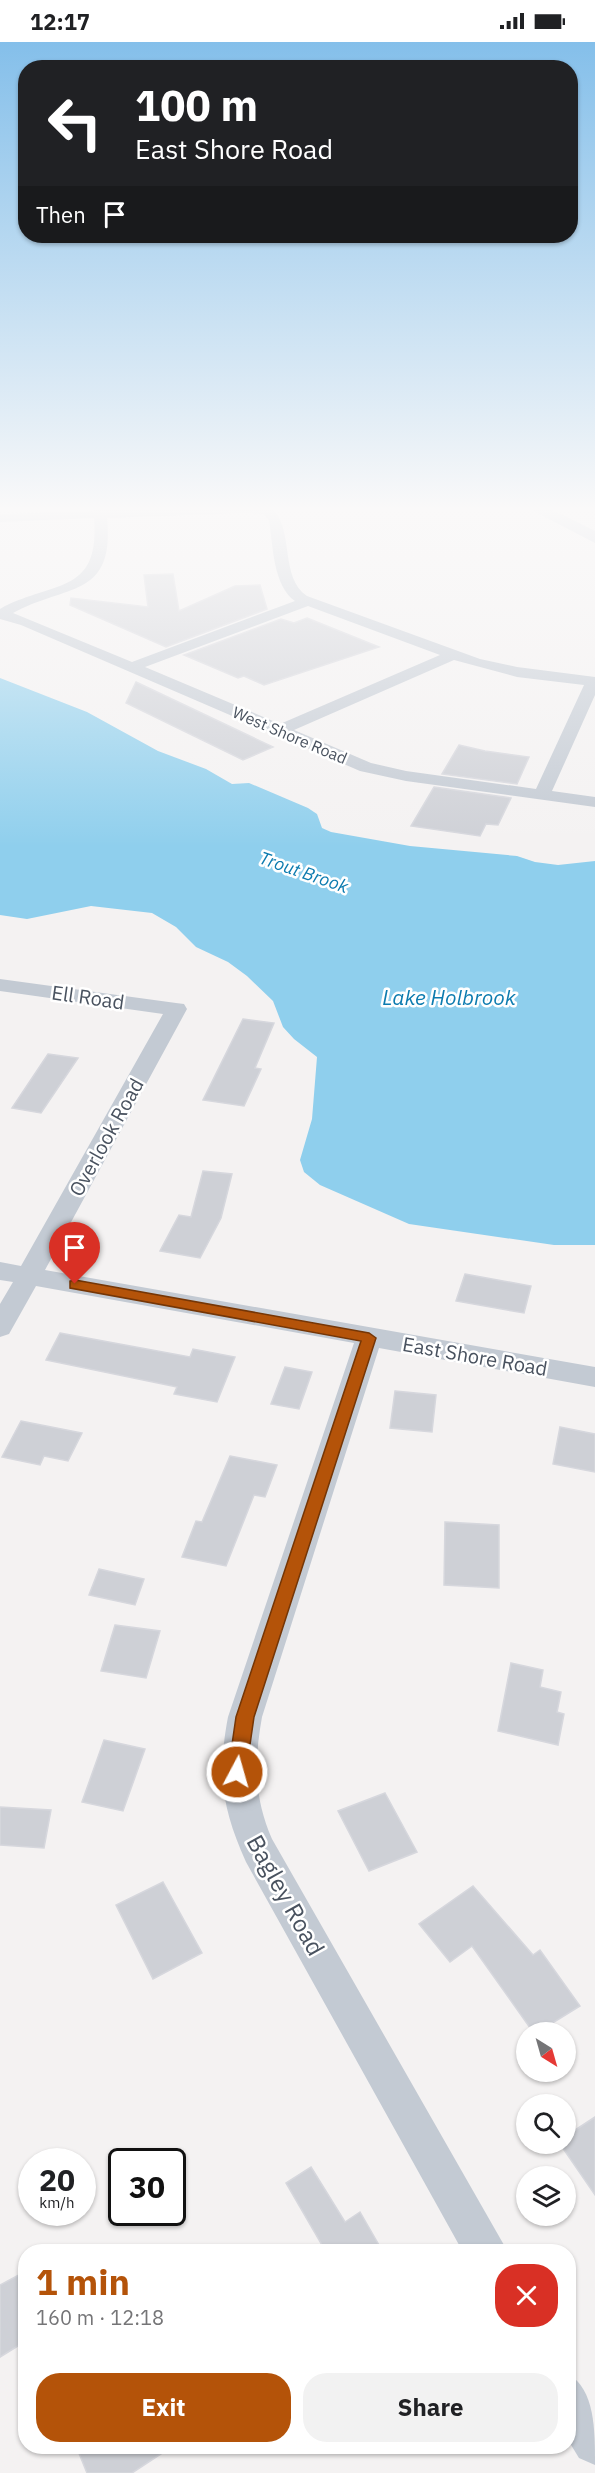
<!DOCTYPE html>
<meta charset="utf-8">
<style>
body{margin:0;font-family:"IBM Plex Sans",sans-serif;background:#f2f2f2;color:#202124;height:100vh;display:flex;flex-direction:column;font-size:22px;white-space:nowrap}
*{box-sizing:border-box;margin:0}
p{font-size:20px;color:#757577}
.icon{flex:none;width:33px;height:33px;fill:none;stroke:currentColor;stroke-width:2;stroke-linecap:round;stroke-linejoin:round}
.map{position:relative;flex:1;overflow:hidden}
.details{position:absolute;left:18px;top:2202px;width:558px;height:210px;display:flex;flex-direction:column;background:#fff;border-radius:24px;box-shadow:0 2px 4px #0004}
.details>*{flex:none}
.banner{position:absolute;left:18px;top:18px;width:560px;height:183px;border-radius:24px;box-shadow:0 2px 4px #0004;background:#202124;color:#fff;overflow:hidden}
.needle{width:39px;rotate:143deg}
.controls{position:absolute;left:516px;top:1980px;display:grid;gap:12px}
.controls a{display:grid;place-items:center;width:60px;height:60px;border-radius:50%;background:#fff;box-shadow:0 2px 4px #0004;font-size:30px}
.speed{position:absolute;left:18px;top:2106px;display:flex;gap:12px;font-size:30px;font-weight:700;text-align:center}
.speed>*{display:grid;place-content:center;width:78px;height:78px;border-radius:50%;background:#fff;box-shadow:0 2px 4px #0004;line-height:1}
.speed small{font-size:15px;font-weight:400}
.speed .limit{border:3px solid #111;border-radius:9px;background:#fff;color:#111}
.pin{position:absolute;display:grid;place-items:center;width:51px;height:51px;color:#fff;margin:-62px -26px;border-radius:50% 50% 50% 0;rotate:-45deg;box-shadow:0 0 6px #0007}
.pin .icon{rotate:45deg}
.me{position:absolute;width:66px;margin:-33px;rotate:6deg;stroke-linejoin:round;filter:drop-shadow(0 0 4px #0008)}
.turn{display:flex;align-items:center;gap:21px;height:126px;padding:0 18px;font-size:27px}
.turn .icon{width:78px;height:78px;stroke-width:2.5}
.turn b{display:block;font-size:42px;line-height:51px}
.then{display:flex;align-items:center;height:57px;padding:0 18px;background:#0003;gap:12px;font-size:22px}
.round{display:grid;place-items:center;flex:none;width:63px;height:63px;border-radius:24px;background:#f2f2f2}
.overview{display:flex;align-items:center;justify-content:space-between;height:102px;padding:0 18px}
h1{font-size:36px;font-weight:700;line-height:45px;color:#b45309}
.button{display:flex;gap:12px;margin-top:auto;padding:12px 18px}
.button a{flex:1;height:69px;border-radius:24px;background:#b45309;color:#fff;font-size:24px;font-weight:700;line-height:69px;text-align:center}
.button a+a{background:#f2f2f2;color:#202124}
.status{display:flex;justify-content:space-between;align-items:center;height:42px;padding:0 30px;background:#fff;direction:ltr}
.status svg{height:16px;fill:currentColor}
.map>svg:first-child{display:block}
</style>
<div class="status"><b>12:17</b><svg viewBox="0 0 49 12"><path d="M0 12V9h3v3zM5 12V6h3v6zM10 12V3h3v9zM15 12V0h3v12zM26 1h20v11H26zM47 4h2v5h-2z"/></svg></div>
<div class="map">
<svg width="595" height="2431" viewBox="0 0 595 2431">
<rect width="100%" height="100%" fill="#f4f2f2"/>
<path fill="#8fcfed" d="M0 636 87 670 158 709 206 727 232 742 249 741 308 766 317 772 322 786 331 790 410 804 517 814 535 820 558 823 595 819V1203H554L409 1182 320 1143 304 1130 300 1118 312 1077 317 1015 294 997 283 985 273 959 247 934 228 920 196 905 176 885 152 871 91 864 27 877 0 873Z"/>
<g fill="#ced0d6" stroke="#d6d7dd" stroke-width="1.5">
<path d="M173 532 179 569 235 544 260 543 267 567 166 605 70 563 71 556 148 565 144 533Z"/>
<path d="M307 576 379 605 264 643 244 634 238 636 184 613 281 577 294 581Z"/>
<path d="M136 640 273 705 243 718 126 661Z"/>
<path d="M459 703 485 709 529 715 517 742 442 732Z"/>
<path d="M434 745 511 756 498 783 486 782 480 794 411 784Z"/>
<path d="M243 977 274 981 255 1026 261 1027 244 1064 203 1058Z"/>
<path d="M48 1012 78 1016 41 1071 12 1066Z"/>
<path d="M203 1129 232 1132 221 1176 200 1216 160 1209 179 1173 191 1175Z"/>
<path d="M465 1232 531 1244 524 1271 456 1259Z"/>
<path d="M60 1291 190 1315 193 1307 235 1315 217 1360 174 1352 177 1345 46 1318Z"/>
<path d="M285 1325 312 1330 299 1367 271 1362Z"/>
<path d="M395 1349 436 1353 432 1390 390 1386Z"/>
<path d="M21 1379 82 1391 68 1419 44 1414 40 1423 2 1415Z"/>
<path d="M560 1385 595 1392V1430L553 1422Z"/>
<path d="M230 1414 277 1423 265 1455 254 1453 226 1524 182 1515 196 1479 202 1480Z"/>
<path d="M445 1480 499 1483V1546L444 1543Z"/>
<path d="M99 1527 144 1537 135 1563 89 1553Z"/>
<path d="M115 1583 160 1589 146 1636 101 1629Z"/>
<path d="M511 1621 543 1628 540 1645 561 1650 557 1670 564 1672 558 1703 498 1689Z"/>
<path d="M104 1698 145 1707 123 1769 82 1760Z"/>
<path d="M385 1751 417 1810 369 1829 338 1769Z"/>
<path d="M0 1765 51 1768 44 1806 0 1803Z"/>
<path d="M163 1840 202 1911 153 1937 116 1863Z"/>
<path d="M473 1844 533 1913 540 1908 580 1964 538 1990H533L472 1904 450 1920 419 1882Z"/>
<path d="M595 2075V2153L560 2102H566V2094Z"/>
<path d="M311 2125 345 2180 360 2170 383 2210H326L286 2141Z"/>
<path d="M26 2229V2299L0 2315V2243Z"/>
<path d="M76 2404H173L132 2431H87Z"/>
</g>
<g fill="none" stroke-linecap="round" stroke-linejoin="round">
<g fill="#c3cad3" fill-rule="evenodd">
<path d="M93 464H105L106 468 214 464 272 466C295 489 279 535 307 554L480 617 517 625 595 635V653L552 749 595 755V765L406 739 360 729 21 583 0 577V567L5 564C56 539 100 551 94 476L0 480V472L93 469ZM246 471 263 472 269 478C273 503 273 544 295 559L132 620 13 571C65 542 115 557 107 476ZM308 564 440 613 280 682 145 625ZM454 618 517 635 584 643 536 747 406 729 371 721 294 688Z"/>
<path d="M0 937 176 961 184 962 187 967 45 1228 595 1325V1345L379 1306 262 1675C254 1719 254 1756 272 1797L508 2210H463L246 1820C222 1766 217 1733 228 1675L354 1301 36 1244 9 1292 0 1295V1262L13 1240 0 1238V1220L21 1224 163 972 0 949Z"/>
<path d="M568 2332C595 2347 595 2388 595 2423L579 2416 568 2398Z"/>
</g>
<path fill="#c5cdda" fill-rule="evenodd" d="M524 464H545L595 489V501Z"/>
</g>
<linearGradient id="sky" x2="0" y2="1"><stop stop-color="#84bfea"/><stop offset="0.58" stop-color="#faf9f9"/><stop offset="1" stop-color="#faf9f9" stop-opacity="0"/></linearGradient>
<rect width="595" height="805" fill="url(#sky)"/>
<path fill="#b45309" stroke="#753606" stroke-width="1.5" d="M75 1238 369 1291 376 1296 254 1675 246 1730 244 1735 237 1738 231 1735 228 1730 236 1675 361 1299 70 1246V1239Z"/>
<g text-anchor="middle" dominant-baseline="central" stroke-width="5" stroke-linejoin="round" paint-order="stroke">
<g font-size="16" fill="#49525f" stroke="#fff">
<text transform="translate(290 693) rotate(23)">West Shore Road</text>
</g>
<g font-size="18" font-style="italic" fill="#0c7baf" stroke="#fff">
<text transform="translate(304 830) rotate(19)">Trout Brook</text>
</g>
<g font-size="20" fill="#49525f" stroke="#fff">
<text transform="translate(88 955) rotate(8)">Ell Road</text>
<text transform="translate(106 1095) rotate(-61)">Overlook Road</text>
<text transform="translate(475 1314) rotate(10)">East Shore Road</text>
</g>
<g font-size="21" font-style="italic" fill="#0c7baf" stroke="#fff">
<text x="449" y="955">Lake Holbrook</text>
</g>
<g font-size="24" fill="#49525f" stroke="#fff">
<text transform="translate(286 1853) rotate(61)">Bagley Road</text>
</g>
</g>
</svg>
<div class="controls">
<a><svg class="needle" viewBox="-14 -14 28 28"><path d="M0-13l5 13h-10z" fill="#e53935"/><path d="M0 13l5-13h-10z" fill="#757577"/></svg></a>
<a><svg class="icon" aria-label="search" viewBox="0 0 24 24"><circle cx="10" cy="10" r="6"/><path d="M15 15l6 6"/></svg></a>
<a><svg class="icon" aria-label="layers" viewBox="0 0 24 24"><path d="M12 4l9 5-9 5-9-5zM3 14l9 5 9-5"/></svg></a>
</div>
<div class="speed"><div>20<small>km/h</small></div><div class="limit">30</div></div>
<div class="pin" style="left:75px;top:1242px;background:#d93025"><svg class="icon" aria-label="arrive" viewBox="0 0 24 24"><path d="M6 21V4h12l-3 4 3 4H6"/></svg></div>
<svg class="me" style="left:237px;top:1730px" viewBox="-20 -20 40 40"><circle r="17" fill="#b45309" stroke="#fff" stroke-width="3"/><path d="M0-11L8 9 0 5-8 9z" fill="#fff"/></svg>
<div class="banner">
<div class="turn"><svg class="icon" aria-label="left" viewBox="0 0 24 24"><path d="M17 20v-9H6M10 6l-5 5 5 5"/></svg><div><b>100 m</b>East Shore Road</div></div>
<div class="then">Then<svg class="icon" aria-label="arrive" viewBox="0 0 24 24"><path d="M6 21V4h12l-3 4 3 4H6"/></svg></div>
</div>
<section class="details">
<div class="overview"><div><h1>1 min</h1><p>160 m · 12:18</p></div><a class="round" style="background:#d93025;color:#fff"><svg class="icon" aria-label="close" viewBox="0 0 24 24"><path d="M6 6l12 12M18 6L6 18"/></svg></a></div>
<div class="button"><a>Exit</a><a>Share</a></div>
</section>
</div>
